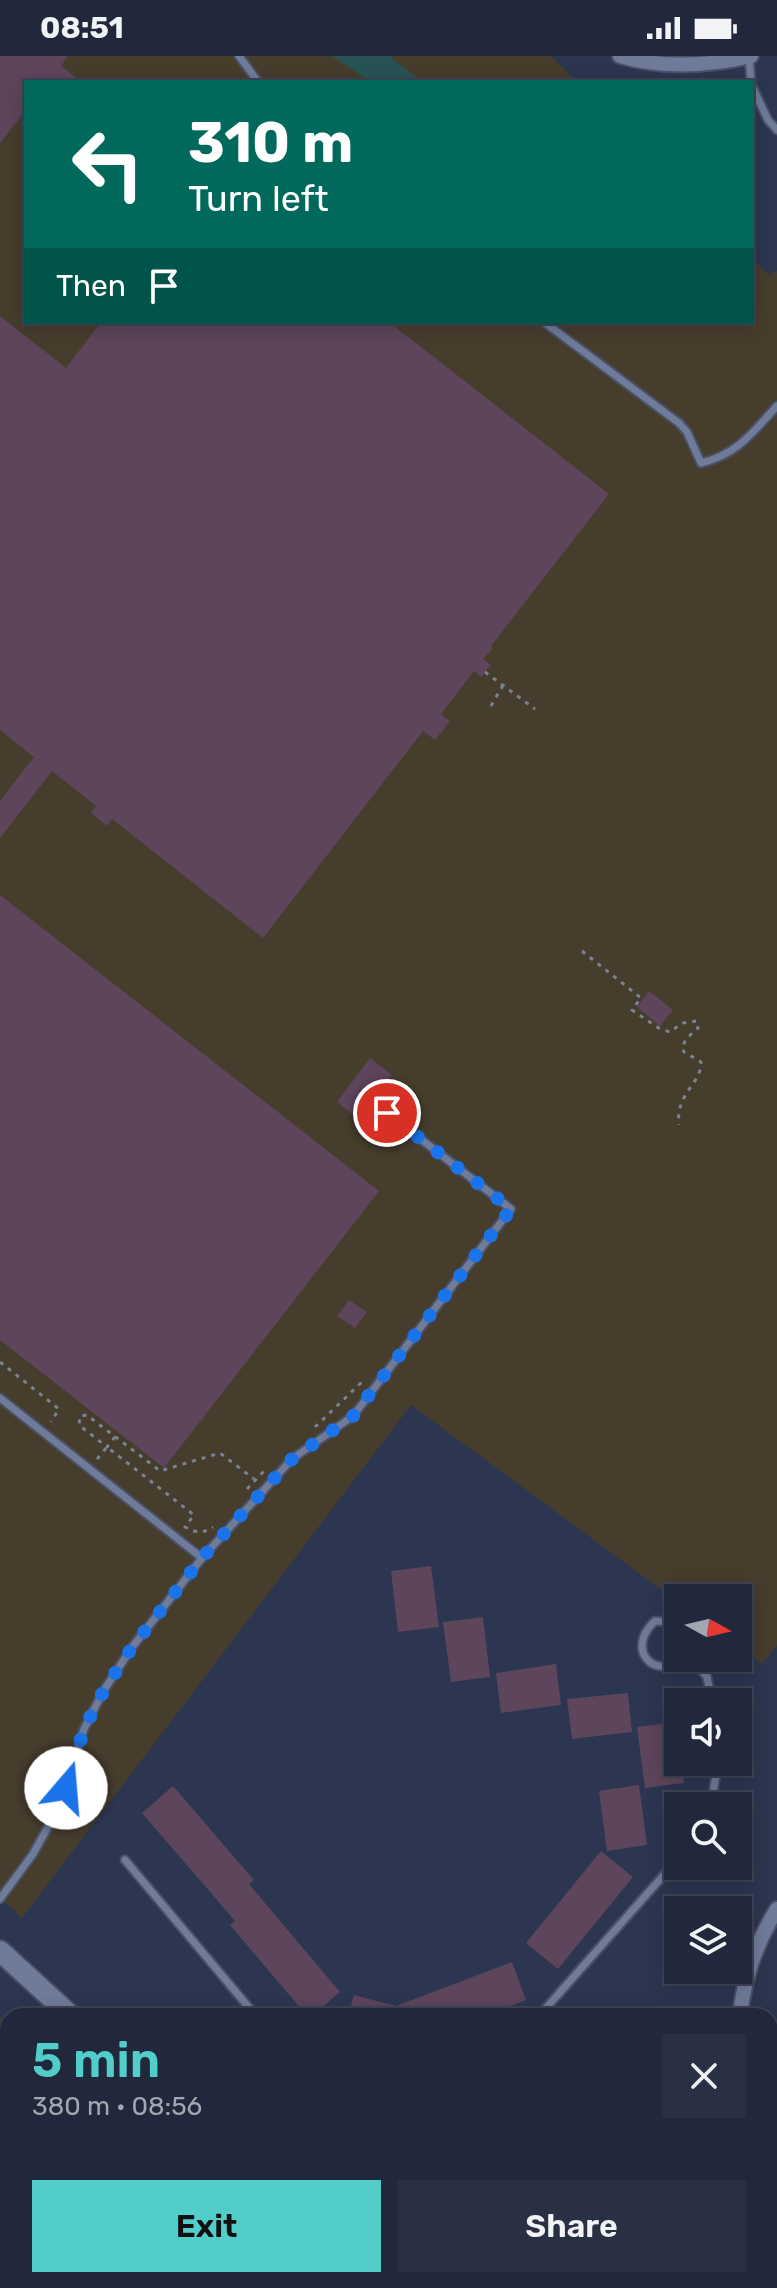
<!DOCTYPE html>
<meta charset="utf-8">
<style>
body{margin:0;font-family:Rubik,sans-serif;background:#293043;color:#f1f3f6;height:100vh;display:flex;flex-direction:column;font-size:30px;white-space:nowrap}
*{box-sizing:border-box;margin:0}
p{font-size:26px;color:#a2a6af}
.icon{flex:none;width:44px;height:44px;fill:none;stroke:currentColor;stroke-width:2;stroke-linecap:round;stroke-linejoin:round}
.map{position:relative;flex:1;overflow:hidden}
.details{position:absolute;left:0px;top:1952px;width:778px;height:280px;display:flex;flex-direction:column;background:#21283c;border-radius:24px 24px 0 0;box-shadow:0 4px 20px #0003,0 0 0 2px #3e4456}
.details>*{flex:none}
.guide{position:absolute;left:24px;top:24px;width:730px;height:244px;border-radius:0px;box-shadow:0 4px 20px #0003,0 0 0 2px #3e4456;background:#00695c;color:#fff;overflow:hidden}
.needle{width:52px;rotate:98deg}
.tools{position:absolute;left:664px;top:1528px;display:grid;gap:16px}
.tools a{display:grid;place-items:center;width:88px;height:88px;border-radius:0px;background:#21283c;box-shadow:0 4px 20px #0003,0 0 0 2px #3e4456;font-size:40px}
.pin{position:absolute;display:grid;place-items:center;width:68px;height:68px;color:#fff;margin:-34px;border:4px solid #fff;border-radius:50%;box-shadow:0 2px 8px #0007}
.me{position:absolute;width:88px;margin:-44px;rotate:18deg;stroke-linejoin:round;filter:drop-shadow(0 0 6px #0008)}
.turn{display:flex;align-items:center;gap:28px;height:168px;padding:0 32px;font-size:36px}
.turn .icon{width:104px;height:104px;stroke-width:2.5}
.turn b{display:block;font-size:56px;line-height:68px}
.then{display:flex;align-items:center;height:76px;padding:0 32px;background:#0003;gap:16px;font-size:30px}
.round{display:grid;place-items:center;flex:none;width:84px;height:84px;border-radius:0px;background:#293043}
.head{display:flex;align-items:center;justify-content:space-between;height:136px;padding:0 32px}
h1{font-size:48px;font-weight:600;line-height:60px;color:#53cdca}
.primary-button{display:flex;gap:16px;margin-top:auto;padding:16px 32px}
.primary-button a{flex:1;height:92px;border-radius:0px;background:#53cdca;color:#111;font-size:32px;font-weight:600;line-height:92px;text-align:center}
.primary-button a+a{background:#293043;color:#f1f3f6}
.status{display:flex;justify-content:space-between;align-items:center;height:56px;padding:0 40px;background:#21283c;direction:ltr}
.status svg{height:22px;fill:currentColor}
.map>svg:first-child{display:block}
</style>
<div class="status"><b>08:51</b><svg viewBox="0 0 49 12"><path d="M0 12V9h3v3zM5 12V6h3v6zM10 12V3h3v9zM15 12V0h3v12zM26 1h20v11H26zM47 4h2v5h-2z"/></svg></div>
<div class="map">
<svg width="777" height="2232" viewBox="0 0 777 2232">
<rect width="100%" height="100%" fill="#2c3650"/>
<g fill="#473d2d">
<path d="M0 0H551L577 26H26V266H752V202L768 218 777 215V1589L762 1608 738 1590V1542H678V1546L411 1349 22 1862 0 1842Z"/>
<path d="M0 1961 8 1969V2180L0 2187Z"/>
</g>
<g fill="#566350">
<path d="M0 1997 8 2006V2106L0 2111Z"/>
<path d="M8 2180V2224H147L151 2232H0V2187Z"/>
</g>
<path fill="#285354" d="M332 0H389L422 26H371Z"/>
<g fill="#5d455c">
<path d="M0 0H68L61 10 82 26H26V54L0 87Z"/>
<path d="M0 260 66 312 101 266H389L609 438 491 590 493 592 483 603 491 609 485 616 481 621 474 615 441 658 450 665 435 684 423 675 263 882 112 763 107 770 91 757 96 750 52 715 0 782V745L34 701 0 674Z"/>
<path d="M0 839 379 1135 164 1412 0 1284Z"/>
<path d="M649 935 673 954 660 970 637 951Z"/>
<path d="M370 1002 392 1019 358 1063 337 1046Z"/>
<path d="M349 1244 367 1256 355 1272 337 1260Z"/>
<path d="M431 1510 439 1571 398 1576 391 1515Z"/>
<path d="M483 1561 490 1621 451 1626 443 1566Z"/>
<path d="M556 1608 561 1649 501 1657 496 1617Z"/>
<path d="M628 1637 632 1676 572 1683 567 1643Z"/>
<path d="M677 1666 678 1706H682L684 1727 645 1732 637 1671Z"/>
<path d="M639 1729 647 1789 607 1795 599 1735Z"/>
<path d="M173 1730 254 1824 249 1828 340 1936 312 1960H307L230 1869 235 1865 142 1757Z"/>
<path d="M601 1795 633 1821 558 1913 526 1887Z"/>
<path d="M512 1906 526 1944 484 1960H348L354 1939 396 1950Z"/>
</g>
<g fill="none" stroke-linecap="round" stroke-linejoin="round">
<defs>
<g id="service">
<path d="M239 0 258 26"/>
<path d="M749 1 751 26"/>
<path d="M752 30 768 64 777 74"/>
<path d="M544 266 679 367 687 376 701 407C738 398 752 377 777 350"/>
<path d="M0 1342 202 1502"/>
<path d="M678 1572 672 1566 655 1565C623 1595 658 1625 679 1602"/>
<path d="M692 1602 707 1621 712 1646"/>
<path d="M711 1750 718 1706"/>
<path d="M125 1804 256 1960"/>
<path d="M0 1843 33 1798 58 1753 84 1673 104 1634 133 1590 202 1502 292 1403 353 1360 511 1153 387 1057"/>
<path d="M539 1960 678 1803"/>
<path d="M0 2150 8 2144"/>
</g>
<g id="minor">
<path d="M620 0C663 13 708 10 751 0"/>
<path d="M740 1960C744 1920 756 1887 777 1853"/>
<path d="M770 2018 777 2019"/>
<path d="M579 2232 586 2224"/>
</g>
<g id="secondary">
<path d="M0 1895 71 1960"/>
<path d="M364 2224 373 2232"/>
</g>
</defs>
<use href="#service" stroke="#495167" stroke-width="11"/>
<use href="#minor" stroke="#495167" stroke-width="18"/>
<use href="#secondary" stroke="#495167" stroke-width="24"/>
<g stroke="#798297" stroke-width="3" stroke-dasharray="4 6" stroke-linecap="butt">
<path d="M485 616 535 653"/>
<path d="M491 650 503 629"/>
<path d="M582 895 641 942 632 954 660 973 670 976 682 967 697 965 698 972 686 983 682 992 684 996 701 1006C702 1028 675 1037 679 1069"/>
<path d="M0 1306 59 1353 51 1366"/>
<path d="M315 1371 364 1324"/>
<path d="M115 1381 107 1391 79 1369 80 1360 87 1359C111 1378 136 1396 160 1415L220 1397 254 1423"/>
<path d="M97 1403 107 1391 194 1459 185 1471C196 1477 203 1478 213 1471"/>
<path d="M247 1433 264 1415"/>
</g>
<use href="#service" stroke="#6f7b99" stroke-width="7"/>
<use href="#minor" stroke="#6f7b99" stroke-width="14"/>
<use href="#secondary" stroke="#6f7b99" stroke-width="20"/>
</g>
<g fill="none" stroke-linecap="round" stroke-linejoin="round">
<path stroke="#1a73e8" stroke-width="14" stroke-dasharray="0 25.2" d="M66 1732 84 1673 104 1634 133 1590 202 1502 292 1403 353 1360 511 1153 387 1057"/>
</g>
</svg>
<div class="tools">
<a><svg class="needle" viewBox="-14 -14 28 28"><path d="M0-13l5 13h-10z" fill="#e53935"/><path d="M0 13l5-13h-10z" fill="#a2a6af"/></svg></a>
<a><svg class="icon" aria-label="sound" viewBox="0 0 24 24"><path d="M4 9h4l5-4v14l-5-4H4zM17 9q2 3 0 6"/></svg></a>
<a><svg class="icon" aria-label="search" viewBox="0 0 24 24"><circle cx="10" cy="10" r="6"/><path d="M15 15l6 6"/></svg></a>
<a><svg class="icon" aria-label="layers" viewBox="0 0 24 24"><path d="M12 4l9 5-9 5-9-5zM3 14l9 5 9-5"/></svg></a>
</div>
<div class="pin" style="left:387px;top:1057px;background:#d93025"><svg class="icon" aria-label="arrive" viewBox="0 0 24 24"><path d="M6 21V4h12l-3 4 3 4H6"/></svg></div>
<svg class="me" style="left:66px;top:1732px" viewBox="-20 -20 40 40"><circle r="19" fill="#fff"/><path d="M0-13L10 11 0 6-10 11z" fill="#1a73e8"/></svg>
<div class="guide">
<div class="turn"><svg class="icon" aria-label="left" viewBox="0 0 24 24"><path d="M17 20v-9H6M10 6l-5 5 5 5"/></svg><div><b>310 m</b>Turn left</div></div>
<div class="then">Then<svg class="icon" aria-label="arrive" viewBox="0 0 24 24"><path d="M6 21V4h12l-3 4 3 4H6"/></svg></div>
</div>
<section class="details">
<div class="head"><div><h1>5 min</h1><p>380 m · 08:56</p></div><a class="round"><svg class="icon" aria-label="close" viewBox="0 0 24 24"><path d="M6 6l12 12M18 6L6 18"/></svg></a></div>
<div class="primary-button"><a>Exit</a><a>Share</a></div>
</section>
</div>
